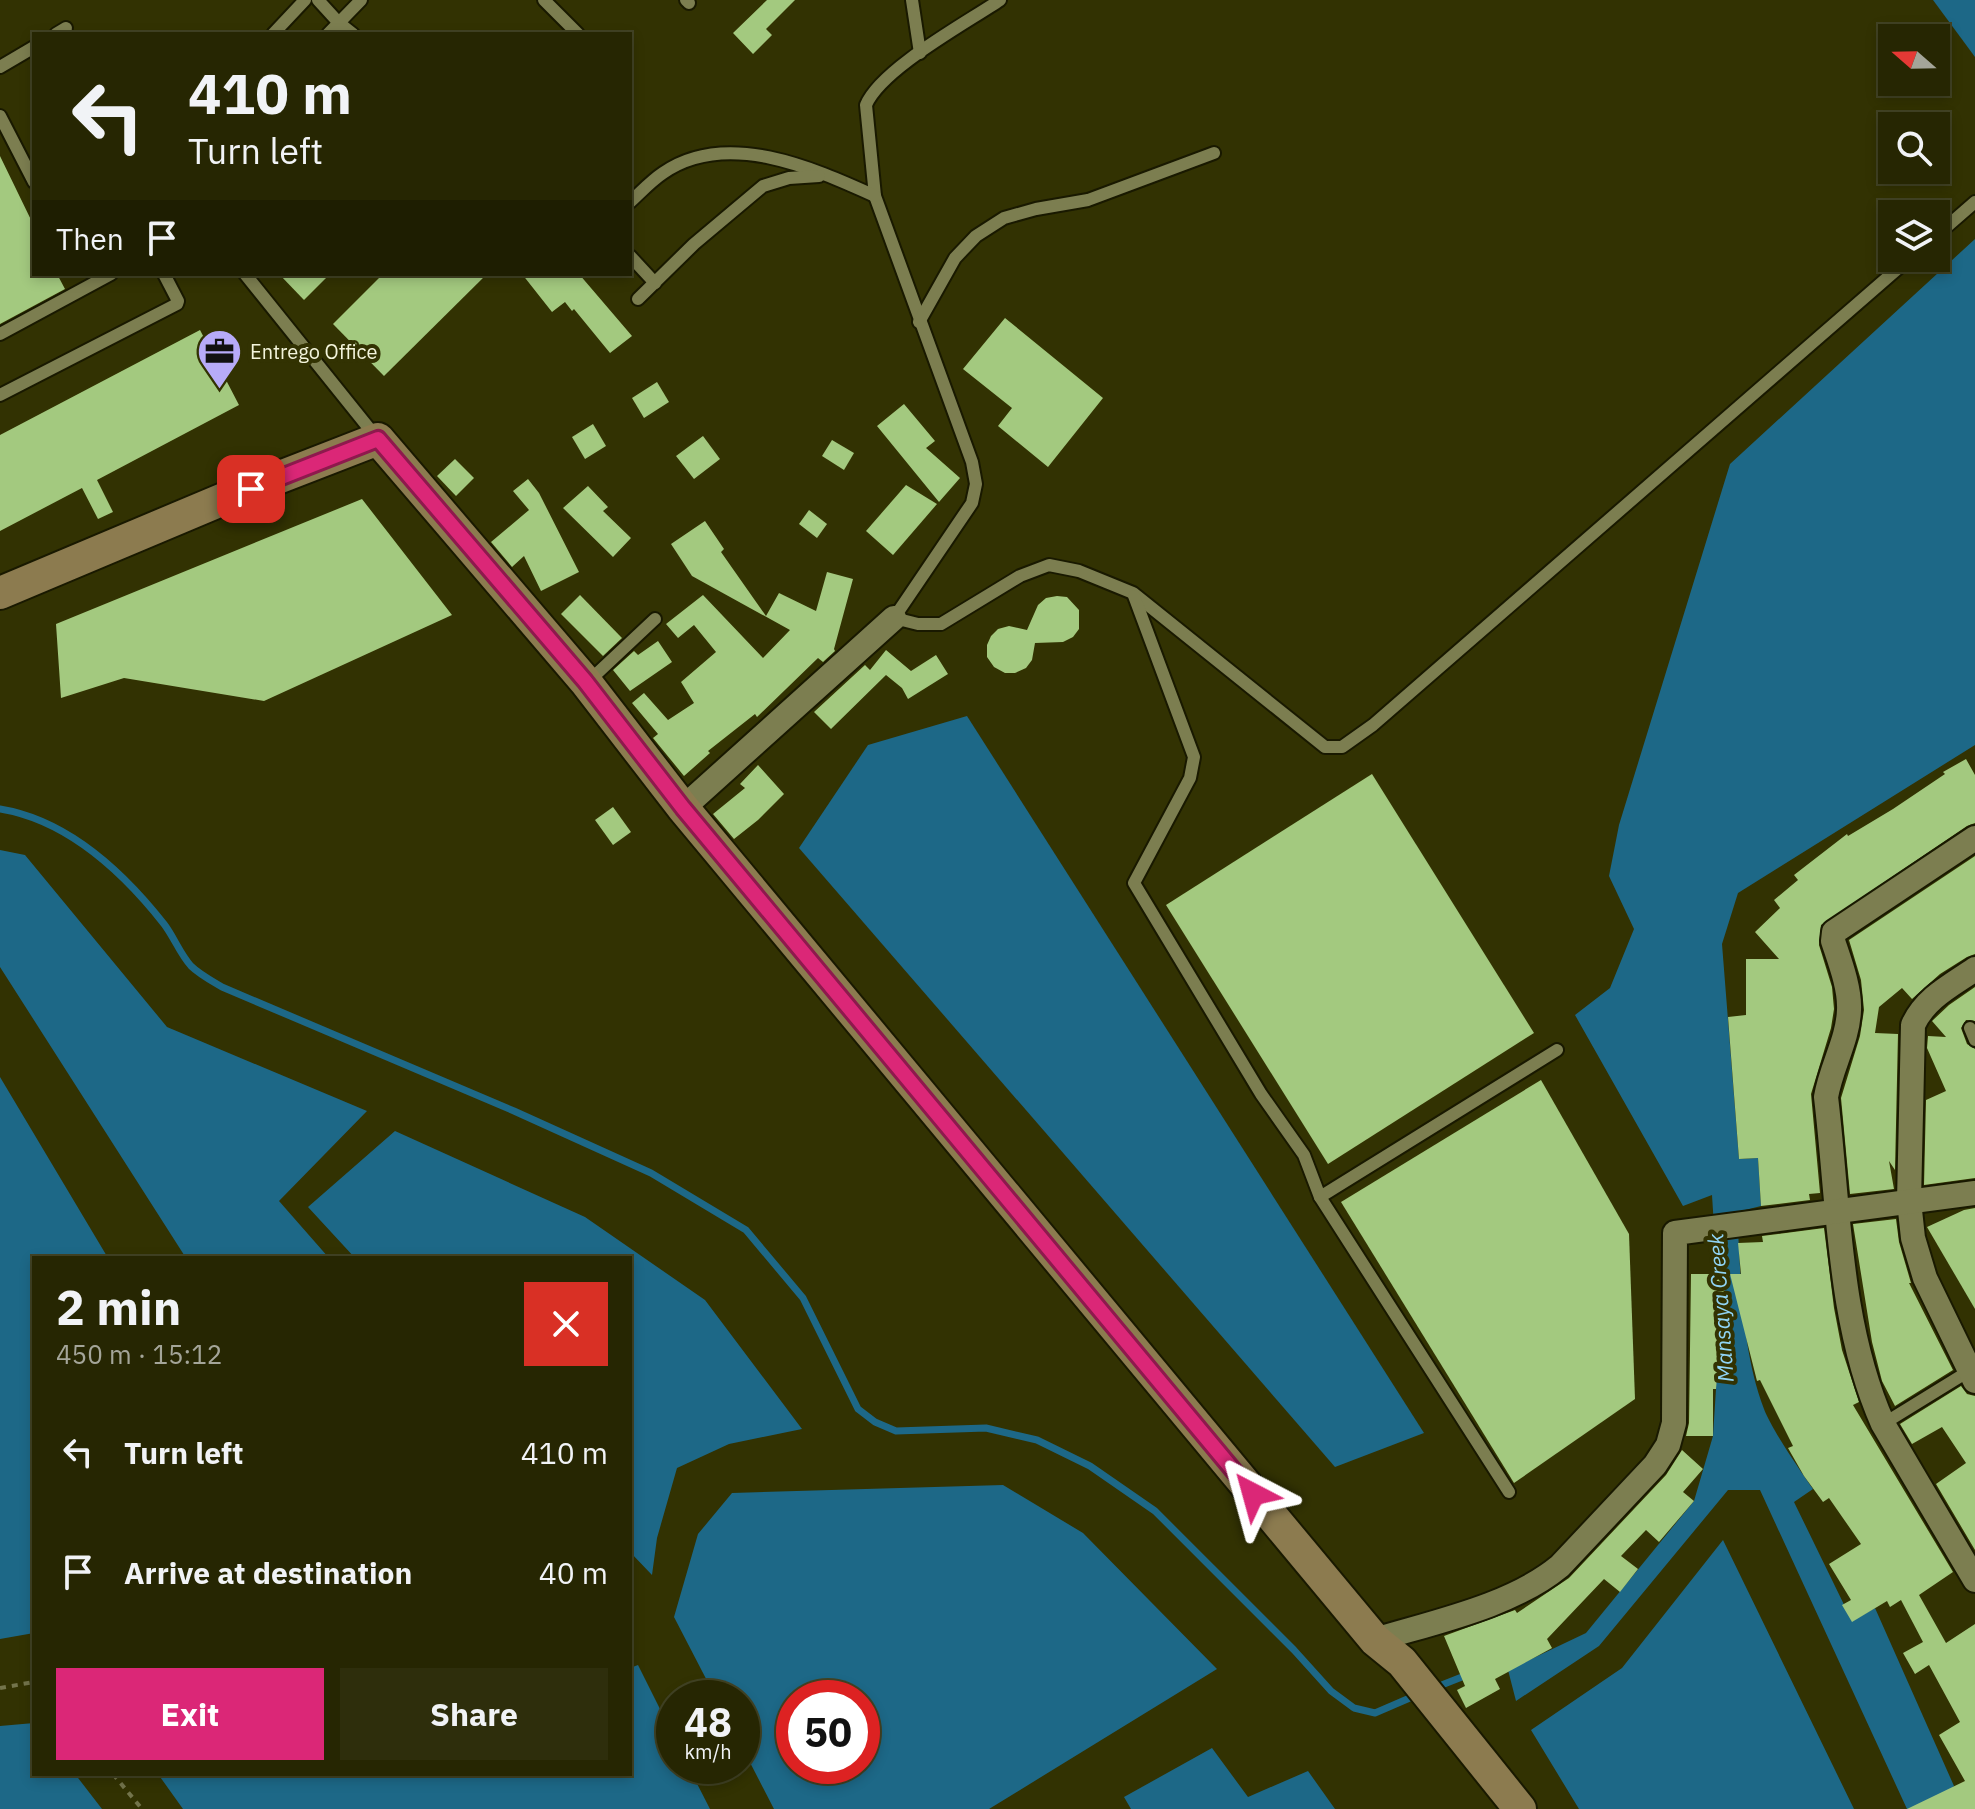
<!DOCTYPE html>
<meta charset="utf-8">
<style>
body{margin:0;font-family:"IBM Plex Sans",sans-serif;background:#2e2e0c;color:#f1f3f6;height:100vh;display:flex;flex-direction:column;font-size:30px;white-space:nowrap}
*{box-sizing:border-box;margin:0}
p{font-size:26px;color:#a4a599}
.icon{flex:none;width:44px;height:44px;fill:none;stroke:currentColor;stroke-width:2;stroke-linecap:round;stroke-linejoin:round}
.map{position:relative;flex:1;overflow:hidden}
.sheet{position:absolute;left:32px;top:1256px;width:600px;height:520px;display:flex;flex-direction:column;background:#262602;border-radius:0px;box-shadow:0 4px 12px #0003,0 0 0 2px #424324}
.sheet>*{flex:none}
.top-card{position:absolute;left:32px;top:32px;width:600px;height:244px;border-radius:0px;box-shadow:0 4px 12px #0003,0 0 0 2px #424324;background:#262602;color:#f1f3f6;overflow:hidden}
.needle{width:52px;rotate:290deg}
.buttons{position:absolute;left:1878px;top:24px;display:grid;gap:16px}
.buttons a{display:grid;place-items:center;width:72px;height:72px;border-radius:0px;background:#262602;box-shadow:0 4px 12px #0003,0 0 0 2px #424324;font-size:40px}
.speed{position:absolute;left:656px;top:1680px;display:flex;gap:16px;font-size:40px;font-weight:700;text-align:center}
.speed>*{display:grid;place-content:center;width:104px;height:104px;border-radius:50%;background:#262602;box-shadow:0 4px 12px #0003,0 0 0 2px #424324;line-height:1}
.speed small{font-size:20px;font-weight:400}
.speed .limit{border:12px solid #d22;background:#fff;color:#111}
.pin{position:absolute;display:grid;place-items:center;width:68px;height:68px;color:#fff;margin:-34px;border-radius:16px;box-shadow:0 4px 12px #0006}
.me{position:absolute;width:88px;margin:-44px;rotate:321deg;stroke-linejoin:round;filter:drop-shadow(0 0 6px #0008)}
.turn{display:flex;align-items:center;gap:28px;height:168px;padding:0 24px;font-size:36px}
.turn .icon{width:104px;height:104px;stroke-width:2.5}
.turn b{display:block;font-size:56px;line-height:68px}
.then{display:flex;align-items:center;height:76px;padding:0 24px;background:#0003;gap:16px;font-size:30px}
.round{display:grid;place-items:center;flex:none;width:84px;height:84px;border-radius:0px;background:#2e2e0c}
.headline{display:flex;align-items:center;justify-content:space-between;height:136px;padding:0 24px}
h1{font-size:48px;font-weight:800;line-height:60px}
.action{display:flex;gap:16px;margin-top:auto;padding:16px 24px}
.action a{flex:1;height:92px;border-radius:0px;background:#db2777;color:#fff;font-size:32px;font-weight:800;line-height:92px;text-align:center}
.action a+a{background:#2e2e0c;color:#f1f3f6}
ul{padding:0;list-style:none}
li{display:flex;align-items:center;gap:24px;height:120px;padding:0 24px}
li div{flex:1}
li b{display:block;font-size:30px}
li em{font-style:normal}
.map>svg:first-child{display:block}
</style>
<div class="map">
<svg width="1975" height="1809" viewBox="0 0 1975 1809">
<rect width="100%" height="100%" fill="#323202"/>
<g fill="#1d6887" fill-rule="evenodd">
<path d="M1933 0H1975V57Z"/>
<path d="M1975 239V745L1738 893 1722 944 1739 1159 1758 1158 1761 1206 1737 1212C1741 1277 1741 1348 1764 1409 1772 1430 1800 1470 1813 1489L1794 1502 1852 1621 1875 1608 1954 1786 1935 1809H1907L1760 1490H1728L1599 1646 1516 1701 1508 1670 1586 1633 1694 1501 1713 1436 1716 1389 1717 1274 1712 1195 1683 1206 1575 1015 1610 988 1634 929 1609 876 1619 825 1730 464Z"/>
<path d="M967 716 1424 1433 1335 1467 799 848 868 745Z"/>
<path d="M0 850 25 855 167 1027 367 1111 279 1201 329 1258H186L0 967Z"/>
<path d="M0 1077 108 1258H34V1633L0 1639Z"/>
<path d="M395 1131 585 1217 705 1300 802 1429 729 1444 677 1468 657 1538 652 1575 630 1552V1258H355L308 1207Z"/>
<path d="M1003 1485 1083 1533 1217 1669 989 1809H774L742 1747V1698H716L674 1617 698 1534 732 1493ZM794 1698H862V1766H794Z"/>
<path d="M1723 1540 1854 1809H1579L1531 1730 1622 1668Z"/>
<path d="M638 1665 674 1737V1766H688L710 1809H183L158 1774H630V1668Z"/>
<path d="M34 1723V1774H75L102 1809H0V1726Z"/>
<path d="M1212 1748 1248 1797 1308 1771 1335 1809H1131L1124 1797Z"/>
</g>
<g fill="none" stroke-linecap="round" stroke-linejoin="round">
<g stroke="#1d6887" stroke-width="7">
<path d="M0 809C67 820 123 872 164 924 174 937 180 954 191 966 199 974 212 981 222 987L514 1111 651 1173 746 1230 803 1298 858 1409 875 1422 896 1431 986 1428 1037 1440 1090 1466 1155 1511 1294 1650 1331 1691 1354 1708 1375 1713 1419 1694"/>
<path d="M1434 1688 1467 1675"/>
</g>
</g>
<g fill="#a3c97f">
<path d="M767 0H795L766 29 772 35 753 54 733 33Z"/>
<path d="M0 156 34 226V274H57L65 289 0 324Z"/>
<path d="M279 274H330L304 300Z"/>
<path d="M383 274H487L384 376 333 324Z"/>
<path d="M522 274H579L632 336 610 353 574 309 572 311 565 302 552 312Z"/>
<path d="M1005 318 1103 398 1048 467 998 426 1012 408 963 369Z"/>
<path d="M200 330 239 405 97 480 113 512 98 519 82 488 0 531V435Z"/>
<path d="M657 382 669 402 644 418 632 398Z"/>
<path d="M904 404 935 441 926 448 960 478 939 502 877 426Z"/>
<path d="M593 424 606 446 585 459 572 437Z"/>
<path d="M703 436 720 459 694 479 676 456Z"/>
<path d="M832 440 854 453 844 470 822 456Z"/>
<path d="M455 459 474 478 456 496 437 476Z"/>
<path d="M528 479 539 493 579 572 541 591 524 556 512 567 491 542 529 510 513 491Z"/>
<path d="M906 485 937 504 893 555 866 531Z"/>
<path d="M588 486 608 507 603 511 631 538 613 557 563 508Z"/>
<path d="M362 499 452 615 264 701 124 678 61 698 56 624Z"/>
<path d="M809 510 827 524 817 538 799 524Z"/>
<path d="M705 521 724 549 721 552 766 616 779 593 816 611 827 572 853 579 834 649 835 651 823 662 818 658 757 717 755 714 708 751 710 753 684 776 653 738 658 734 632 703 644 693 668 720 694 703 681 682 716 652 694 625 678 638 666 624 703 595 763 658 790 630 692 576 671 544Z"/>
<path d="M580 595 622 638 603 656 561 614Z"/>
<path d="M1057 596 1067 597 1079 610V629L1073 637 1063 642 1035 643 1032 660 1026 668 1015 673H1005L994 667 987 657V645L991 636 998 629 1009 626 1027 630 1038 605 1046 598Z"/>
<path d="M658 641 672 662 630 691 613 670 634 651 638 655Z"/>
<path d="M886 650 911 671 936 655 948 674 908 699 902 688 886 675 831 729 814 712 865 665 870 670Z"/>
<path d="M1966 759 1975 775V823L1967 826 1821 925 1819 945 1832 987 1834 1009 1831 1028 1811 1094 1820 1193 1809 1194 1810 1200 1761 1206 1758 1158 1739 1159 1728 1017 1746 1015V959H1779L1755 932 1780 908 1774 900 1798 880 1794 875 1847 834 1848 836 1893 809 1945 774 1943 772Z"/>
<path d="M758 765 784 794 758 820 734 839 713 814 745 788 740 784Z"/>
<path d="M1372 774 1534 1033 1328 1164 1166 905Z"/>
<path d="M613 807 631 832 613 845 595 820Z"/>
<path d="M1975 856V954L1967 957 1940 974 1912 999 1902 988 1879 1007 1875 1033 1898 1034 1895 1170 1889 1161 1894 1189 1850 1194 1841 1098 1860 1036 1864 1010 1861 980 1849 940Z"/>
<path d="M1975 987V1021L1966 1020 1961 1028 1967 1044 1975 1049V1178L1924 1185 1926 1100 1946 1091 1927 1048 1928 1036 1946 1037 1932 1021 1949 1005Z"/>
<path d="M1541 1080 1629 1234 1635 1399 1514 1483 1341 1202Z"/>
<path d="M1975 1208V1309L1927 1227 1964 1210Z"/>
<path d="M1896 1219 1899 1242 1911 1283H1909L1953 1370 1895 1406 1882 1381 1872 1342 1853 1224Z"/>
<path d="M1824 1228 1834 1308 1842 1350 1859 1402 1853 1405 1953 1572 1919 1595 1946 1643 1975 1624V1809H1907L1965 1781 1939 1735 1960 1722 1929 1665 1915 1674 1903 1653 1923 1642 1901 1600 1890 1607 1887 1601 1852 1622 1842 1605 1851 1600 1829 1564 1861 1544 1829 1498 1823 1502 1804 1476 1788 1448 1793 1446 1760 1380 1757 1381 1730 1274H1741L1738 1243 1763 1242 1762 1236Z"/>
<path d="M1691 1274H1726L1716 1389H1713V1436H1686L1689 1423Z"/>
<path d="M1961 1386 1967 1394 1975 1396V1550L1936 1484 1966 1463 1942 1427 1912 1444 1900 1424Z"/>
<path d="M1682 1450 1703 1469 1683 1492 1694 1501 1659 1542 1646 1530 1621 1556 1638 1569 1620 1592 1604 1579 1547 1639 1552 1648 1495 1679 1500 1689 1466 1708 1457 1690 1465 1686 1444 1636 1515 1610 1517 1613 1569 1578 1666 1475Z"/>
</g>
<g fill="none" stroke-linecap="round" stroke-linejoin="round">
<defs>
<g id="lane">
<path d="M318 0 339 23 353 34"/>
<path d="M544 0 578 34"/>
<path d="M686 0 689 3"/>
<path d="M912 0 920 53"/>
<path d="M1000 0C966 23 881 69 866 105L875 196 972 462 976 484 972 503 894 618 918 624H941L1020 576 1049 565 1079 571 1133 593 1325 747H1342L1373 725 1910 258"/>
<path d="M56 34 66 28"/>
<path d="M273 34 305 0"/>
<path d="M328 34 361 0"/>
<path d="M0 67 34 47"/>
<path d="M0 116 34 182"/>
<path d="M630 202C641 192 651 181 663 173 726 129 813 168 875 196"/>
<path d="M1936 236 1975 202"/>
<path d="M630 256 655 283"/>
<path d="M245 274 376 437"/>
<path d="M638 299 694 244 763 186 789 178 819 176"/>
<path d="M919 322 955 258 976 236 1004 218 1036 209 1088 200 1214 153"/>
<path d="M0 334 111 274"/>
<path d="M0 395 177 304 178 301 164 274"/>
<path d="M1134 596 1194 757 1190 778 1134 883 1261 1094 1304 1155 1320 1197 1509 1492"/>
<path d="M589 681 655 619"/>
<path d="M1970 1028 1975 1040"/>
<path d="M1320 1197 1557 1050"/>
<path d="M1883 1424 1969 1371"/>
</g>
<g id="street">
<path d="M683 808 894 618"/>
<path d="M1975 838 1834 932 1833 941C1840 962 1850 988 1849 1010 1848 1040 1831 1067 1826 1097 1839 1205 1838 1323 1883 1424L1975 1580"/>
<path d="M1975 969C1952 985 1925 998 1913 1025L1909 1201 1913 1238 1925 1278 1975 1381"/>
<path d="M1375 1640C1434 1622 1512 1606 1560 1566L1655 1465 1668 1445 1674 1423 1675 1233 1975 1193"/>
</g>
<path id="secondary" d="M0 593 226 498 378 439 585 681 683 808 1375 1640 1402 1662 1520 1809"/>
</defs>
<use href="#lane" stroke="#191900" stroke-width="16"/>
<use href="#street" stroke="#191900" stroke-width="28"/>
<use href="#secondary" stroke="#191900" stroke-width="36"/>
<g stroke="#73744b" stroke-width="4" stroke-dasharray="6 6" stroke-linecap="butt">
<path d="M0 1688 34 1682"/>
<path d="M113 1774 142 1809"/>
</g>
<use href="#lane" stroke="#7c7e50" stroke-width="12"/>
<use href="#street" stroke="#7c7e50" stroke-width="24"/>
<use href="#secondary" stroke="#8c7b4f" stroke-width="32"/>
</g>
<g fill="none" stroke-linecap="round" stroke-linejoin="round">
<defs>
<path id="route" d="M251 489 378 439 585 681 683 808 1253 1494"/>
</defs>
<use href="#route" stroke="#8e194d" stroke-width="20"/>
<use href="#route" stroke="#db2777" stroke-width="14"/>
</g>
<defs>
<symbol id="office-pin" viewBox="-11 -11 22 30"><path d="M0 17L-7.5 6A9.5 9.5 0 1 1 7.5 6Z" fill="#b7abf8" stroke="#323202"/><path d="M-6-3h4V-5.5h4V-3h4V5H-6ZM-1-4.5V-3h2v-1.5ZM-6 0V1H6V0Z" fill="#111"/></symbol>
</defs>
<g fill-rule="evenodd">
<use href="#office-pin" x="194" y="326" width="51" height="69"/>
</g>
<g text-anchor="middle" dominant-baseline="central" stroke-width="8" stroke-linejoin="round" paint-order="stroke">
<g font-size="20" fill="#f4f5dc" stroke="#323202" text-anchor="start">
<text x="250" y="351">Entrego Office</text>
</g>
<g font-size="22" font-style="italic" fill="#90d4f5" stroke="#323202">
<text transform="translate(1720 1308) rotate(-94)">Mansaya Creek</text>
</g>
</g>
</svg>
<div class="buttons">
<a><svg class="needle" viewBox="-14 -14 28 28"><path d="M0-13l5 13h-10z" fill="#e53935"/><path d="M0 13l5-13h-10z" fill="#a4a599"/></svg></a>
<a><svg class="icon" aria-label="search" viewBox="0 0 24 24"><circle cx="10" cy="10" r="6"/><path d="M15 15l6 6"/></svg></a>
<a><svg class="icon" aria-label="layers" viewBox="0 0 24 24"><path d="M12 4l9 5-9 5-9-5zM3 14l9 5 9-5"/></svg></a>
</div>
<div class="speed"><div>48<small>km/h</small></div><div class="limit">50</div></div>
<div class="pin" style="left:251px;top:489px;background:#d93025"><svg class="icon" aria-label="arrive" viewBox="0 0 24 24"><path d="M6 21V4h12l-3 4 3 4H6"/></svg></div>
<svg class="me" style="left:1253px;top:1494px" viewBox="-20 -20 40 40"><path d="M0-17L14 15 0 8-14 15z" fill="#db2777" stroke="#fff" stroke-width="4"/></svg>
<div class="top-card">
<div class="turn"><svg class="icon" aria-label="left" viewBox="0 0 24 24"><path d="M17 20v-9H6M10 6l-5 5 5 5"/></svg><div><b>410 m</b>Turn left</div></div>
<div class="then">Then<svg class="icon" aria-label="arrive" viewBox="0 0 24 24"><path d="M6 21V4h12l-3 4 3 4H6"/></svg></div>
</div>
<section class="sheet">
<div class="headline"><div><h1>2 min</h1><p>450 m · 15:12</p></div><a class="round" style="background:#d93025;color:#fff"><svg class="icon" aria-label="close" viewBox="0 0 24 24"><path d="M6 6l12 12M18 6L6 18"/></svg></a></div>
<ul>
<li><svg class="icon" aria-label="left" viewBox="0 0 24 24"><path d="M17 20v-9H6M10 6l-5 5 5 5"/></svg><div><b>Turn left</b></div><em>410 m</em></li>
<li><svg class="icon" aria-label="arrive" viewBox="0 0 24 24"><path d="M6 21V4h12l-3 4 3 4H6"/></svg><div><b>Arrive at destination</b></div><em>40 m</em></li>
</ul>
<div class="action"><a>Exit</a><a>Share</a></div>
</section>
</div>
